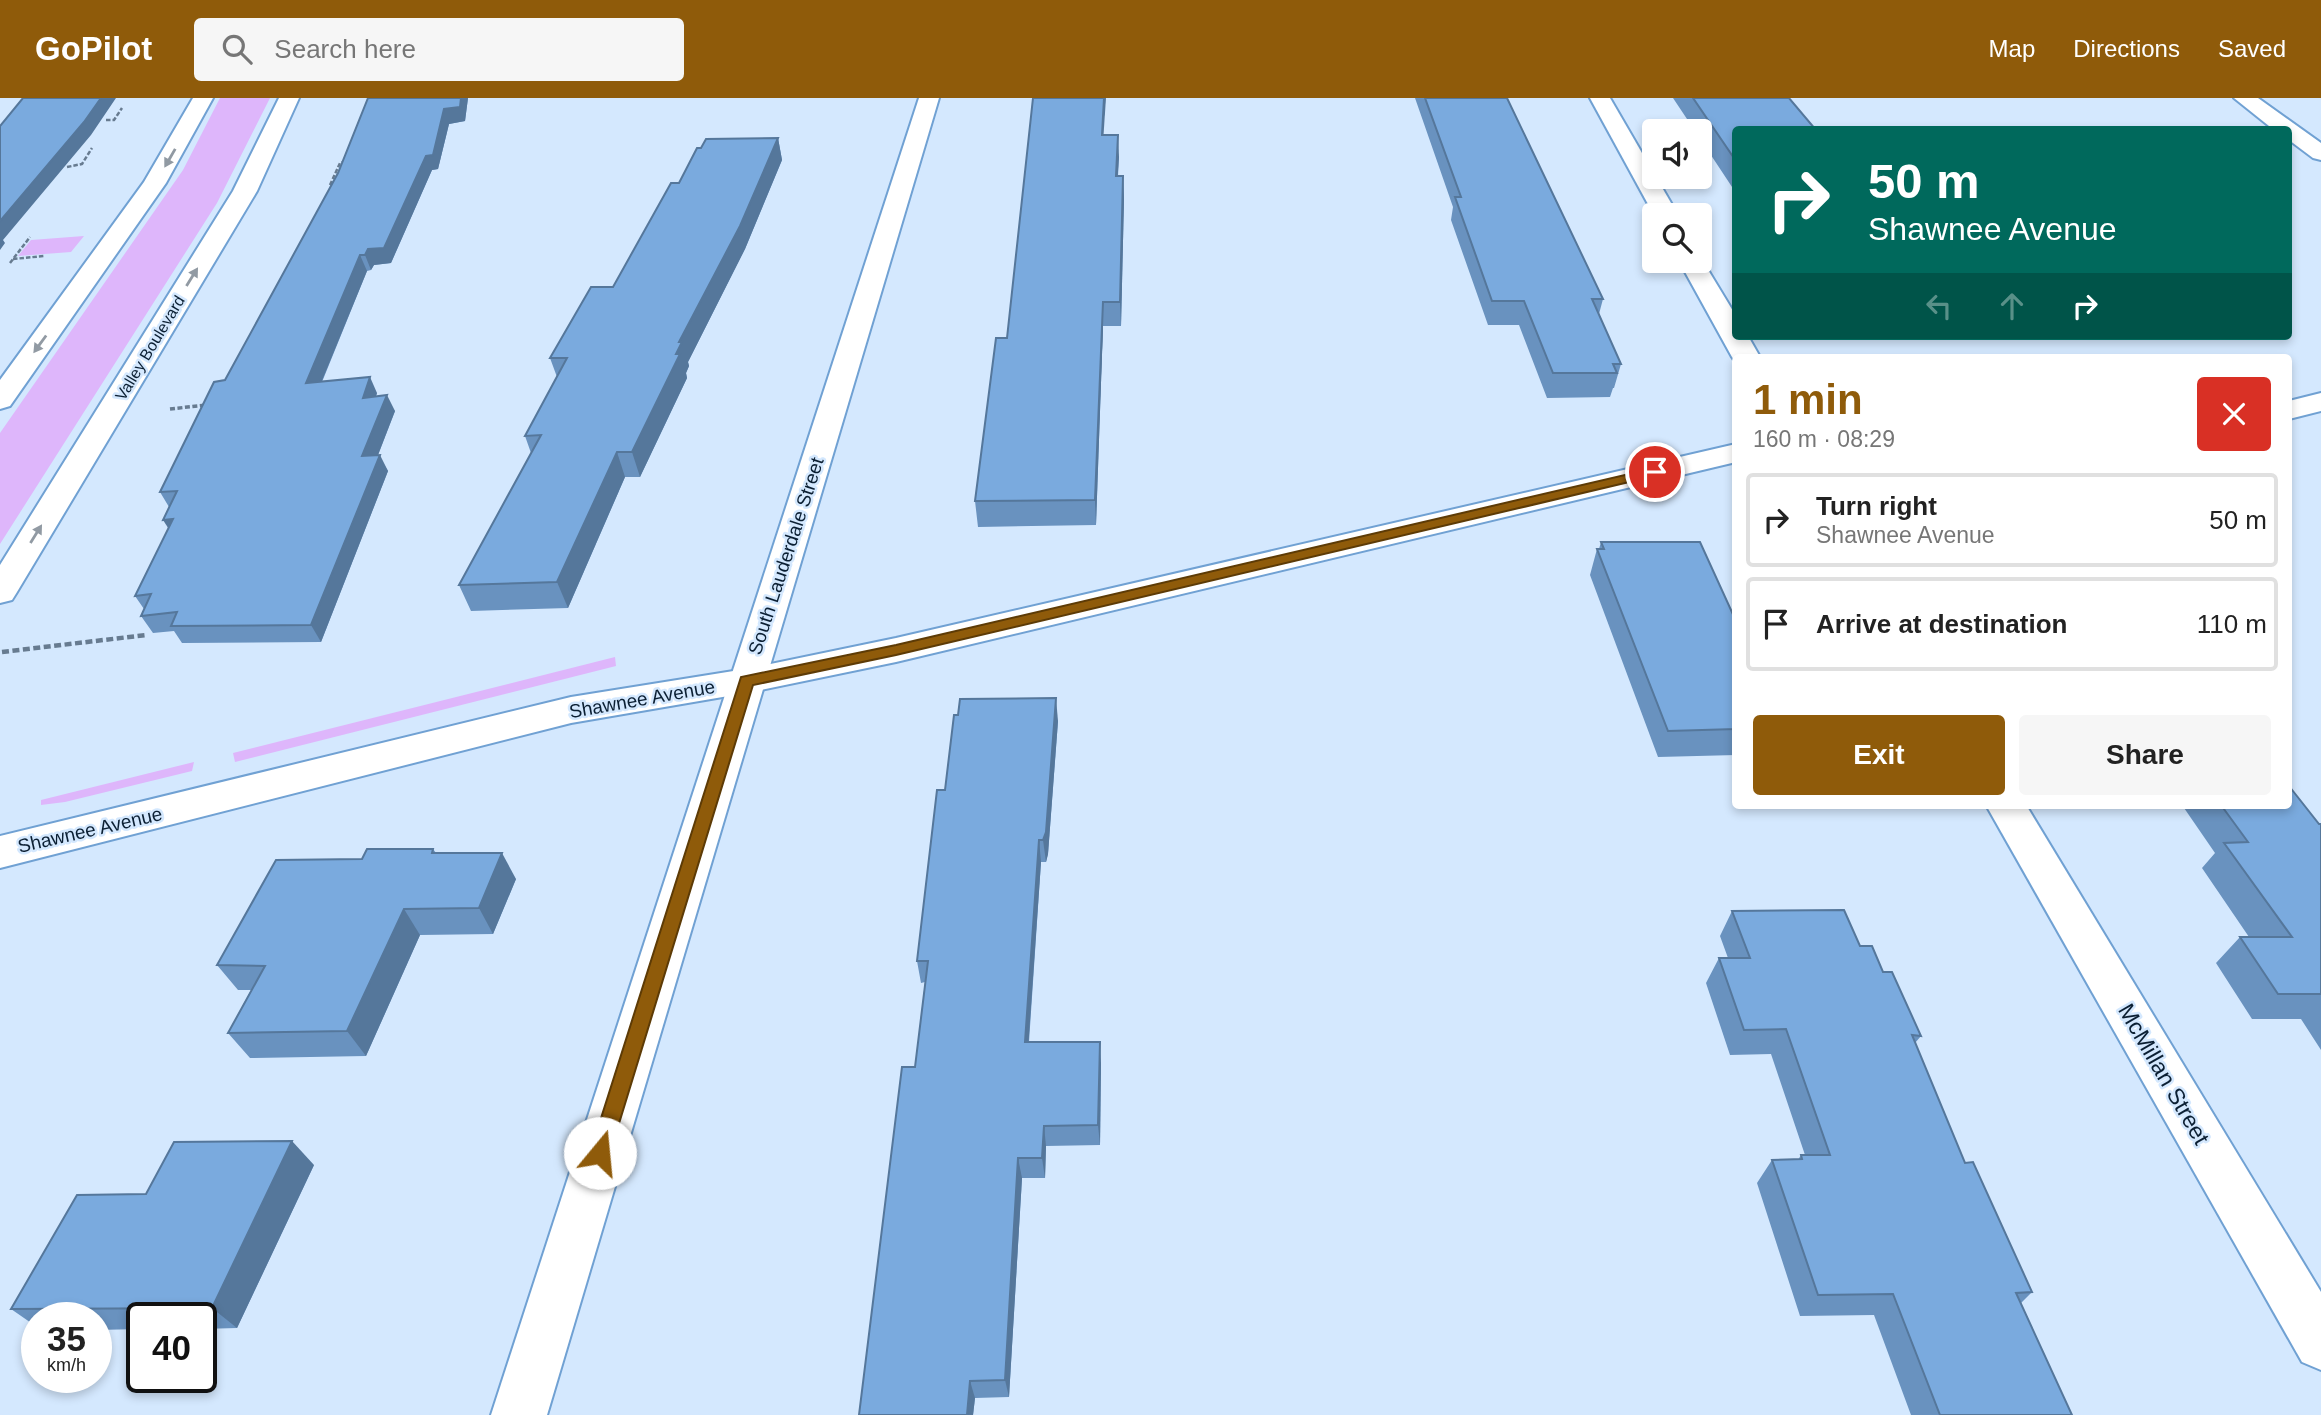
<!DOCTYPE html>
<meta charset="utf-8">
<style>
body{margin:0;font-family:Helvetica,sans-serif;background:#f6f6f6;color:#222;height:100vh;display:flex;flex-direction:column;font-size:26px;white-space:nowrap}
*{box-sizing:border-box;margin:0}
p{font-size:23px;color:#767676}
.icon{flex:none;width:38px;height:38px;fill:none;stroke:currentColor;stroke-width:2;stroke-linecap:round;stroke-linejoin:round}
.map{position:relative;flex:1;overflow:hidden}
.details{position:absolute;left:1732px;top:256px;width:560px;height:455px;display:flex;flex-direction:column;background:#fff;border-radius:7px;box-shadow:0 4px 10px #0003}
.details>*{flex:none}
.banner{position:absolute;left:1732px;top:28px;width:560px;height:214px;border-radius:7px;box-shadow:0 4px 10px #0003;background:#00695c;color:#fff;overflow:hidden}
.buttons{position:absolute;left:1642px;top:21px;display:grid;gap:14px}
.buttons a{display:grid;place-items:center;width:70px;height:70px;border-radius:7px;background:#fff;box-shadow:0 4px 10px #0003;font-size:35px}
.speed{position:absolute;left:21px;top:1204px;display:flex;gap:14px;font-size:35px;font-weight:700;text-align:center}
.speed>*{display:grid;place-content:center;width:91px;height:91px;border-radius:50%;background:#fff;box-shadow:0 4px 10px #0003;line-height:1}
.speed small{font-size:18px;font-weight:400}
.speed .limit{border:4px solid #111;border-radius:10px;background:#fff;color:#111}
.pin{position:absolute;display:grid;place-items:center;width:60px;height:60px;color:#fff;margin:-30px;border:4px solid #fff;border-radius:50%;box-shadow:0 2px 7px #0007}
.me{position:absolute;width:77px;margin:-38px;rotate:17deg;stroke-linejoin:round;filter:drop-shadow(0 0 5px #0008)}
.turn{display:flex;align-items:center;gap:24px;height:147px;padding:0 21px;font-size:32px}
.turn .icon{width:91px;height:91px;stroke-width:2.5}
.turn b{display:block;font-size:49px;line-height:60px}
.lanes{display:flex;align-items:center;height:66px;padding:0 21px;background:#0003;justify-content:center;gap:35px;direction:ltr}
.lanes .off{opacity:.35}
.round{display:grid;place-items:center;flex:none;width:74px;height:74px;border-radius:7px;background:#f6f6f6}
.overview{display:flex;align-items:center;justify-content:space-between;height:119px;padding:0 21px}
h1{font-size:42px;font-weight:700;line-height:52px;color:#8f5b0a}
.action{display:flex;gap:14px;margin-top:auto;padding:14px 21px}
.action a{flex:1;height:80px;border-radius:7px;background:#8f5b0a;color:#fff;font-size:28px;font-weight:700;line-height:80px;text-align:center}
.action a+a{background:#f6f6f6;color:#222}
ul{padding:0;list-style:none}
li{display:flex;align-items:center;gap:21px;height:94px;margin:0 14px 10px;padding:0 7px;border:4px solid #e0e0e0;border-radius:7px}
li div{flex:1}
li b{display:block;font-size:26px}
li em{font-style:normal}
header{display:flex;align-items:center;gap:42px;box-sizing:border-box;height:98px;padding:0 35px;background:#8f5b0a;color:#fff}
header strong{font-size:33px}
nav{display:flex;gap:38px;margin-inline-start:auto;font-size:24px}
.search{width:490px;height:63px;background:#f6f6f6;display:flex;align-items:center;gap:18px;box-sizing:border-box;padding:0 24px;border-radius:7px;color:#767676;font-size:26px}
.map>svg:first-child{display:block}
</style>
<header>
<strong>GoPilot</strong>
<div class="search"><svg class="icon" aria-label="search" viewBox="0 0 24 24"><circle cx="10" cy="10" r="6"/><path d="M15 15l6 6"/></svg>Search here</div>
<nav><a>Map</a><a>Directions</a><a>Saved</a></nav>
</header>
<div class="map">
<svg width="2321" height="1317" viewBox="0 0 2321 1317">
<rect width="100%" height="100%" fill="#d4e8fe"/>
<g fill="#deb6fb">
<path d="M220 0H270L217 105 0 446V335L183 72Z"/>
<path d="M84 138 71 154 18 158 31 142Z"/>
<path d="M615 559 616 568 235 664 233 655Z"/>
<path d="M194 664 192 673 65 704 41 707V702Z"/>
</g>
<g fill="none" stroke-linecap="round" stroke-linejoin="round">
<defs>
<g id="minor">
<path d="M193 0H213L166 85 10 308 0 311V282L144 84Z"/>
<path d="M279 0H299L257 93 17 494 12 502 0 505V467L233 93Z"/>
<path d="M1590 0H1610L1678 117H1654Z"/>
<path d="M2234 0H2258L2321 45V62L2313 60 2289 42V32H2274Z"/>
<path d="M1699 157 1736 218V238H1748L1760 259H1736V265L1732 259 1679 163H1699Z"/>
<path d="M2321 295V313L2289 321V303Z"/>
<path d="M1736 346V364L896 564 746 595 571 625 0 770V738L571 599 746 571 896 540Z"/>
<path d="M1986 707H2026L2321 1194V1272L2302 1264Z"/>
</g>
<path id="tertiary" d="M919 0H939L547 1317H491Z"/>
</defs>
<use href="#minor" stroke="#70a1d3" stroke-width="4"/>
<use href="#tertiary" stroke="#70a1d3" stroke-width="4"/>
<g stroke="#677b90" stroke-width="2.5" stroke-dasharray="4.5 2" stroke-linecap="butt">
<path d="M106 22H114L122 10"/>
<path d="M67 69 82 66 92 50"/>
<path d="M330 87 340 65 348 62"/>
<path d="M13 161 44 158"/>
<path d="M10 165 30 139"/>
</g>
<path stroke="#677b90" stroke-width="3.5" stroke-dasharray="5 2.5" stroke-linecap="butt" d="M170 311 206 307"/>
<path stroke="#677b90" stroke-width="4.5" stroke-dasharray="7 3.5" stroke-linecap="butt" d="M2 554 146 537"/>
<use href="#minor" fill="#fff" fill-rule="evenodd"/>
<use href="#tertiary" fill="#fff" fill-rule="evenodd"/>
</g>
<g fill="#6992bf">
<path d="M368 0H468L465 23 449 26 438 71 432 72 391 165 374 167 371 172 367 173 322 284 377 295 376 298 395 313 378 357 388 373 321 544 182 545 174 533 153 535 141 518 144 511 135 498 168 431 169 409 160 394 225 282 338 75Z"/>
<path d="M1415 0H1507L1603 201 1599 216 1621 266 1614 290H1613L1610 299 1547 300 1519 227H1488L1451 122 1453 109Z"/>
<path d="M1673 0H1789L1736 32V95L1699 39V33H1695Z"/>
<path d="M1104 37 1119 59 1118 78H1123L1124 101 1121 228H1103L1096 427 978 429 975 403 1007 240Z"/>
<path d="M778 40 782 62 745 151 688 264 689 268 686 275 687 280 640 379H625L568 510 471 513 459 487 531 355 525 338 557 279 550 260 613 189 701 50Z"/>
<path d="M1601 444 1736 523V657L1658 659 1590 477 1597 451H1599Z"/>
<path d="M1058 623 1048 756 1046 764H1041L1029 944 1101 965 1100 1047 1046 1048 1045 1080H1022L1009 1299 975 1300 973 1317 915 969 925 884 921 885 917 863 945 692Z"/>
<path d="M2182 707H2289L2319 726H2321V952L2301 921H2252L2216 865 2240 839H2249L2202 770 2215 755Z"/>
<path d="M433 751 436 755 516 781 493 836 420 837 366 958 250 960 228 935 251 892H238L217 867 362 761Z"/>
<path d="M1732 813 1860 848 1883 874 1921 938 1915 945 1965 1065 2032 1194 2021 1205 2072 1317H1911L1874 1217 1800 1218 1757 1085 1772 1062H1798L1801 1057H1805L1771 956 1730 957 1706 885 1719 860H1728L1720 838Z"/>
<path d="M314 1067 237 1230 201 1231V1220H142V1231L96 1232V1220H37V1229L11 1211 146 1096Z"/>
</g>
<g fill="#55779b">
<path d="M101 0H116L91 37 3 142 5 145 0 152V123Z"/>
<path d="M461 0H468L465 23 449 26 438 71 432 72 391 165 374 167 371 172 365 157 444 11Z"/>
<path d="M1104 0H1106L1102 59V37Z"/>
<path d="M1118 37 1119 59 1116 101V78Z"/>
<path d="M778 40 782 62 745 151 688 264 689 268 686 275 687 280 640 379 632 354 676 256 679 244Z"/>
<path d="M1123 78 1124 101 1121 228 1120 204Z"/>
<path d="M360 157 367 173 314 302 306 285Z"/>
<path d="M1103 204V228L1096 427 1095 402Z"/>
<path d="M370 279 377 295 370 316 363 300Z"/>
<path d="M387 297 395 313 371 375 362 358Z"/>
<path d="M617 354 625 379 568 510 557 484Z"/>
<path d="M380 357 388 373 321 544 311 527Z"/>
<path d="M173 421 174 439 163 422Z"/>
<path d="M1056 600 1058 623 1048 756 1046 764 1043 742Z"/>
<path d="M1039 742 1041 764 1027 966 1025 944Z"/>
<path d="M502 755 516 781 493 836 479 810Z"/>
<path d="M404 811 420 837 366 958 347 933Z"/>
<path d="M1100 944 1101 965 1100 1047 1098 1027Z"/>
<path d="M1044 1028 1046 1048 1045 1080 1042 1060Z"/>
<path d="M292 1043 314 1067 237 1230 212 1210Z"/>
<path d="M1018 1060 1022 1080 1009 1299 1005 1282Z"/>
<path d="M970 1283 975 1300 973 1317H967Z"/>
</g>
<g fill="#7aaade" stroke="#55779b" stroke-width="2">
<path d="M23 0H101L84 24 0 123V28Z"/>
<path d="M368 0H461L460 9 444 11 433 57 426 58 384 150 368 151 365 157H360L306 285 370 279 363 300 387 297 362 358 380 357 311 527 171 528 177 514 141 518 151 496 135 498 173 421 163 422 177 393 160 394 214 284 225 282 338 75Z"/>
<path d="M1033 0H1104L1102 37H1118L1116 78H1123L1120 204H1103L1095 402 975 403 996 240H1007Z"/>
<path d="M1425 0H1507L1603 201H1592L1621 266H1613L1617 275H1553L1524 203H1492L1455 99H1461Z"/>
<path d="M1693 0H1789L1816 32H1736V63Z"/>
<path d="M778 40 740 128 679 244H682L676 256H680L632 354H617L557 484 459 487 541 337 525 338 567 260H550L591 189H613L671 85H679L697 50H701L706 41Z"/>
<path d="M1601 444H1700L1736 523V631L1668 633 1597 451H1604Z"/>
<path d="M1056 600 1046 734 1043 742H1039L1025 944H1100L1098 1027 1044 1028 1042 1060H1018L1005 1282 970 1283 967 1317H859L902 969H915L928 863H917L937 692H945L954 617H958L960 601Z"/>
<path d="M2289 688 2319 726H2321V896H2278L2240 839H2292L2224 745 2248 744 2221 707H2289Z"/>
<path d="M367 751H433L432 755H502L479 810 404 811 347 933 228 935 265 868 217 867 276 762 362 761Z"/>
<path d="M1844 812 1860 848H1872L1883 874H1892L1921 938 1912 937 1965 1065 1973 1064 2032 1194 2016 1195 2072 1317H1940L1893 1196 1818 1197 1772 1062 1802 1061 1801 1057H1830L1786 931 1744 932 1719 860H1750L1732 813Z"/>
<path d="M292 1043 212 1210 11 1211 77 1097 146 1096 174 1044Z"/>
</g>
<defs><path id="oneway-solid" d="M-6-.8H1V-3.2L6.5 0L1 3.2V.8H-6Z" transform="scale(1.75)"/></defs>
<g fill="#919aa3">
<use href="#oneway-solid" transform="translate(170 60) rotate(120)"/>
<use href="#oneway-solid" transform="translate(192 179) rotate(-58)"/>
<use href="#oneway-solid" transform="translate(40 246) rotate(126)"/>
<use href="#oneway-solid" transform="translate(36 436) rotate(-58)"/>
</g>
<path fill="#8f5b0a" stroke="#5d3b06" stroke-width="2" d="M1655 370 1659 371V377L896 557 753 587 610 1055 607 1061 600 1064 593 1061 590 1055 741 579 896 547Z"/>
<g text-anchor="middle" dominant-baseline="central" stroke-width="5" stroke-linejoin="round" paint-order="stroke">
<g font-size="16" fill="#0b1f33" stroke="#d4e8fe">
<text transform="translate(150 250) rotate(-59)">Valley Boulevard</text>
</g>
<g font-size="19" fill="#0b1f33" stroke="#d4e8fe">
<text transform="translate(786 458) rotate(-72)">South Lauderdale Street</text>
<text transform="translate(642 601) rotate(-10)">Shawnee Avenue</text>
<text transform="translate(90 732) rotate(-13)">Shawnee Avenue</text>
</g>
<g font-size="23" fill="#0b1f33" stroke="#d4e8fe">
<text transform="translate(2164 976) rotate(60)">McMillan Street</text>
</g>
</g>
</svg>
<div class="buttons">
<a><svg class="icon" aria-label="sound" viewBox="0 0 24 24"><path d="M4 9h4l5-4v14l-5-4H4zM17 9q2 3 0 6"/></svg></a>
<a><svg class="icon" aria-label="search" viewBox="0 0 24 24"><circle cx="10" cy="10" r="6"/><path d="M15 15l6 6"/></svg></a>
</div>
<div class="speed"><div>35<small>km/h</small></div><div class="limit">40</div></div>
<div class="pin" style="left:1655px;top:374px;background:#d93025"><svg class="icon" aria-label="arrive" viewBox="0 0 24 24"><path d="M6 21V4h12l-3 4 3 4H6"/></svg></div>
<svg class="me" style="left:600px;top:1055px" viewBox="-20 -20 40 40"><circle r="19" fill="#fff"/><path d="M0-13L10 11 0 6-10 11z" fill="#8f5b0a"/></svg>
<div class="banner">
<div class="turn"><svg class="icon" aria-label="right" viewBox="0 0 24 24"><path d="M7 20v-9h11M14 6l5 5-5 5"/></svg><div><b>50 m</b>Shawnee Avenue</div></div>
<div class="lanes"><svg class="icon off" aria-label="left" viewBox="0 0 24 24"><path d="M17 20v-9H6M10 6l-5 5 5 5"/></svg><svg class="icon off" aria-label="ahead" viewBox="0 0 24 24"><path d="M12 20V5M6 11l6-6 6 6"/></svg><svg class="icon" aria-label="right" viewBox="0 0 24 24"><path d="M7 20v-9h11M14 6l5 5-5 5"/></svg></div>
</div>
<section class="details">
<div class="overview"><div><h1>1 min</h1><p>160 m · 08:29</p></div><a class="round" style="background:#d93025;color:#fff"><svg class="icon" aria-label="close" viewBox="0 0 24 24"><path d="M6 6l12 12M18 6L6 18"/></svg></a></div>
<ul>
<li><svg class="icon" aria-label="right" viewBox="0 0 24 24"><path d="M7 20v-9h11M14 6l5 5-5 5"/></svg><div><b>Turn right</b><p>Shawnee Avenue</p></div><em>50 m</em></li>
<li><svg class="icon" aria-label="arrive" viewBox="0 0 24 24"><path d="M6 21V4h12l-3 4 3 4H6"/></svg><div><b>Arrive at destination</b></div><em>110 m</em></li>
</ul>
<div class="action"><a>Exit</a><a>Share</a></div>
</section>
</div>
